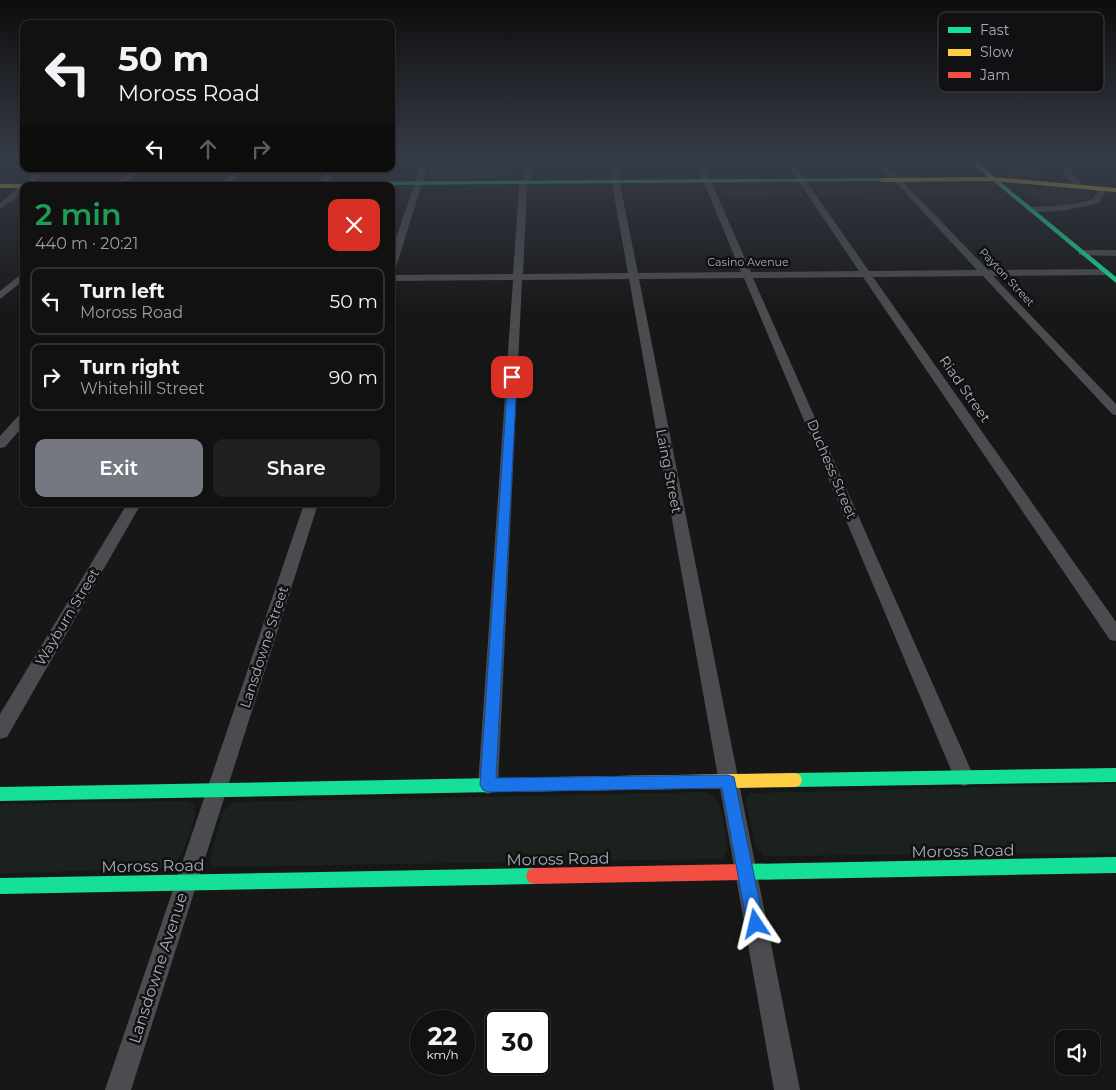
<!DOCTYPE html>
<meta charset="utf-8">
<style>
body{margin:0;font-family:Montserrat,sans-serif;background:#1e1f1f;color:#f1f3f6;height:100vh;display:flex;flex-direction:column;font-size:19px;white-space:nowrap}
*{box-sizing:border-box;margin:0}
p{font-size:16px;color:#9c9d9f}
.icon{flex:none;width:28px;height:28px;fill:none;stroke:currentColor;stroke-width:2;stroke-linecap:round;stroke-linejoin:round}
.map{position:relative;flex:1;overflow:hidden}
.side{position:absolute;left:20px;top:182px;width:375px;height:325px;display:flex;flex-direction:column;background:#111;border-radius:10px;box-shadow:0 1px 4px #0004,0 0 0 1px #303131}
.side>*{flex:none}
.banner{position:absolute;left:20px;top:20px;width:375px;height:152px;border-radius:10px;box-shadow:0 1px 4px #0004,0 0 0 1px #303131;background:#111;color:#f1f3f6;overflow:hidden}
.controls{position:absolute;left:1055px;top:1030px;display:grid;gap:10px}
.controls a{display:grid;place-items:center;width:45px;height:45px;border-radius:10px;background:#111;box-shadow:0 1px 4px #0004,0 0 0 1px #303131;font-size:25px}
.speed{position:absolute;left:410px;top:1010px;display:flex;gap:10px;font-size:25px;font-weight:700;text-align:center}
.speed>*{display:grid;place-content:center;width:65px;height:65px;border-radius:50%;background:#111;box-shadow:0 1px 4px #0004,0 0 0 1px #303131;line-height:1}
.speed small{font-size:12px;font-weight:400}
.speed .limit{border:2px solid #111;border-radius:8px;background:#fff;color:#111}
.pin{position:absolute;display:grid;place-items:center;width:42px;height:42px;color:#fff;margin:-21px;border-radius:10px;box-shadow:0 2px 8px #0006}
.me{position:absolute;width:55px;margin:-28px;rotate:350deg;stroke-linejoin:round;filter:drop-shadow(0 0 4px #0008)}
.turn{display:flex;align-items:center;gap:18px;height:105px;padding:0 15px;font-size:22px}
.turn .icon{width:65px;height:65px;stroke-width:2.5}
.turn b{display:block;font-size:35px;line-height:42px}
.lanes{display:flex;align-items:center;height:48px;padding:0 15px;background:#0003;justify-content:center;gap:25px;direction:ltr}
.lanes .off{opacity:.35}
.round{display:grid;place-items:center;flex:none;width:52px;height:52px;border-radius:10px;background:#1e1f1f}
.headline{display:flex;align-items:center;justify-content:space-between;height:85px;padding:0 15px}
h1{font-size:30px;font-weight:600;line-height:38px;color:#1e9e55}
.primary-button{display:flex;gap:10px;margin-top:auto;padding:10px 15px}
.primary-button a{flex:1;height:58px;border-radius:10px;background:#757880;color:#fff;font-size:20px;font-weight:600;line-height:58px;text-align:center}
.primary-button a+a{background:#1e1f1f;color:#f1f3f6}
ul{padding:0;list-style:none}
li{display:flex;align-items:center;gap:15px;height:68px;margin:0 10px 8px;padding:0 5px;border:2px solid #303131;border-radius:10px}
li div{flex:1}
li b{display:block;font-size:19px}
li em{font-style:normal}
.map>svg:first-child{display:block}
</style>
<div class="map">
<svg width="1116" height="1090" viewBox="0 0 1116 1090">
<rect width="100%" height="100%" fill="#171717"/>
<g fill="#212124">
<path d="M460 161H479V166L516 165 515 177 428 180 432 169H459Z"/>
<path d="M988 161H1028L1051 178 1006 175Z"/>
<path d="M957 164 969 174 901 175 891 165Z"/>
<path d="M53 170H127L116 180H39Z"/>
<path d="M981 185 994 196H922L912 186Z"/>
<path d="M797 186 805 197 723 198 718 187Z"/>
<path d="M815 186H857L866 196 822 197Z"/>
<path d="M1020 187 1093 192 1090 199 1069 205H1044Z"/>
</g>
<g fill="#1b211c">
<path d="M1116 784V853L764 856 755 845 746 803V799L750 793Z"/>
<path d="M706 792 713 795 720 805 728 848 724 857 719 859 212 867 209 862 222 813 232 802Z"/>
<path d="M188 801 194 805C199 817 182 859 172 867L0 874V804Z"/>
</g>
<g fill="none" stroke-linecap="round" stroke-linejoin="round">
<g fill="#4b4c50" fill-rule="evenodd">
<path d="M422 161H429L396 267 391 270V253Z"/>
<path d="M523 161H531V180L528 183 527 188 523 274 628 273 612 184 610 161H618L620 184 638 273 741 272 695 161H702L751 272 859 271 785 161H792L869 271 977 270 876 161H883L988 270 1105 269 1110 272 1105 275 993 276 1116 404V415L1112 414 983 276 873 277 1116 622V641L1110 640 863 277 753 278 974 777 971 783 964 786 957 783 954 777 744 278 639 279 800 1090H774L629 279 522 280 498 785 495 791 488 794 481 791 478 785 513 280 391 281V275L513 274 519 188 520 182 523 179Z"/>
<path d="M1082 161H1094L1070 169 1082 186 1078 188H1075L1062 170 1064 166Z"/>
<path d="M41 169H49L29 186H24V192L0 209V203Z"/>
<path d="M133 169H141L126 183V186H118L119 180Z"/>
<path d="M235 169H243L227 186H219Z"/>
<path d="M327 169H335L325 186H317Z"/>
<path d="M1100 187 1107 189 1099 203C1085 207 1036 217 1025 209L1029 207C1051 206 1072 206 1093 199Z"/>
<path d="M1082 250H1116V256L1079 255V251Z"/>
<path d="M24 272V280L0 299V291Z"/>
<path d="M24 413V425L5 447 0 448V436L20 414Z"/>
<path d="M127 504H141L7 737 0 739V714Z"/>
<path d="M304 504H318L131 1090H105Z"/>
</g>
<g fill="#16e098" fill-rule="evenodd">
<path d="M969 161H975L1116 277V283Z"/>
<path d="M882 178 884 181 265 186 197 185 200 183Z"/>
<path d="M1116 768V782L795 787 790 785 788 780 790 775 795 773Z"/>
<path d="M558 777 563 779 565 784 563 789 558 791 0 801V787Z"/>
<path d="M1116 857V873L742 880 736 878 734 872 736 866 742 864Z"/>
<path d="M534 868 540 870 542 876 540 882 534 884 0 894V878Z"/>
</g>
<g fill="#ffcf43" fill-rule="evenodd">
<path d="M993 177 1116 188V192L993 181 882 182 879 180 882 178Z"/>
<path d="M200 183 202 186 0 188V184Z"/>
<path d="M795 773 800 775 802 780 800 785 795 787 558 791 553 789 551 784 553 779 558 777Z"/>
</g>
<path fill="#f24e42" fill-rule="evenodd" d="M742 864 748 866 750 872 748 878 742 880 534 884 528 882 526 876 528 870 534 868Z"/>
</g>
<linearGradient id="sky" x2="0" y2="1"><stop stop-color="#0d0d0d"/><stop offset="0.51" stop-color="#363c47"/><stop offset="1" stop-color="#363c47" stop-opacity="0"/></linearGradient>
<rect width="1116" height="314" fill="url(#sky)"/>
<path fill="#1a73e8" stroke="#114b97" d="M512 375 517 377 496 778 728 775 734 777 764 924 762 930 756 932 750 930 747 924 722 788 488 792 483 790 480 785 508 377Z"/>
<g text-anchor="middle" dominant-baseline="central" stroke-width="5" stroke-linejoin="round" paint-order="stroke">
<g font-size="11" fill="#a8adb8" stroke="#111113">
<text x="748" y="262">Casino Avenue</text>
<text transform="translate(1007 277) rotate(47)">Payton Street</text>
</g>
<g font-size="14" fill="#a8adb8" stroke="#111113">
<text transform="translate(965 389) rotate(55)">Riad Street</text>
<text transform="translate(832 469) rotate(67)">Duchess Street</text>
<text transform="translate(669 471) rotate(79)">Laing Street</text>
<text transform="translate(67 617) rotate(-59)">Wayburn Street</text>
<text transform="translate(264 647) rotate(-72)">Lansdowne Street</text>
</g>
<g font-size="16" fill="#a8adb8" stroke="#111113">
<text transform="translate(963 851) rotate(-1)">Moross Road</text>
<text transform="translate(558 859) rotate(-1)">Moross Road</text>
<text transform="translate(153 866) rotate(-1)">Moross Road</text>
<text transform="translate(158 968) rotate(-72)">Lansdowne Avenue</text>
</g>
</g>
<rect x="938" y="12" width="166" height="80" rx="8" fill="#111113" stroke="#3e4045" stroke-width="1"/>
<rect x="948" y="27" width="23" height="6" fill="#16e098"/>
<rect x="948" y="49" width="23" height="7" fill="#ffcf43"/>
<rect x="948" y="72" width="23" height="6" fill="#f24e42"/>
<g font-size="14" fill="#a8adb8">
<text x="980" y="35">Fast</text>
<text x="980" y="57">Slow</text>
<text x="980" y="80">Jam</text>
</g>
</svg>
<div class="controls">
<a><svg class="icon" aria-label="sound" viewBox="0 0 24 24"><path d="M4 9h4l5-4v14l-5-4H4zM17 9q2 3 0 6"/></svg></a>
</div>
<div class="speed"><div>22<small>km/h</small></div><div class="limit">30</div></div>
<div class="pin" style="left:512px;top:377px;background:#d93025"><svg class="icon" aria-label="arrive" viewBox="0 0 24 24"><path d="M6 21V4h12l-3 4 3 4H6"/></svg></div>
<svg class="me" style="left:756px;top:924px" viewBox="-20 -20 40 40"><path d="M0-17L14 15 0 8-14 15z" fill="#1a73e8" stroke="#fff" stroke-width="4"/></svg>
<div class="banner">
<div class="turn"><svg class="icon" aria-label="left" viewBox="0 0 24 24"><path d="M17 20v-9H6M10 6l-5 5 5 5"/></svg><div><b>50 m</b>Moross Road</div></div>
<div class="lanes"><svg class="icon" aria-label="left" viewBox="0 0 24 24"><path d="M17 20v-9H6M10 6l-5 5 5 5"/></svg><svg class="icon off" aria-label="ahead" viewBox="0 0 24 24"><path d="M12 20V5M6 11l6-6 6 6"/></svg><svg class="icon off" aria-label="right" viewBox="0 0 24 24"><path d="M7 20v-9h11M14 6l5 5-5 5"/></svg></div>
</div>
<section class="side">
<div class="headline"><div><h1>2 min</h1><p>440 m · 20:21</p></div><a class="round" style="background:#d93025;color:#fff"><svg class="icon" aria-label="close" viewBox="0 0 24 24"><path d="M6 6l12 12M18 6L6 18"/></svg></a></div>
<ul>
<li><svg class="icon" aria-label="left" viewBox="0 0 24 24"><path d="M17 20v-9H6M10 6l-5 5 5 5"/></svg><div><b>Turn left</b><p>Moross Road</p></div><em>50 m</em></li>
<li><svg class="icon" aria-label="right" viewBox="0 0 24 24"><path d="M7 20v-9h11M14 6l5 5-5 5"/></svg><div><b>Turn right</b><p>Whitehill Street</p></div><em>90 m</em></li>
</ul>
<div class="primary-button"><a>Exit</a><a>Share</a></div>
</section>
</div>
